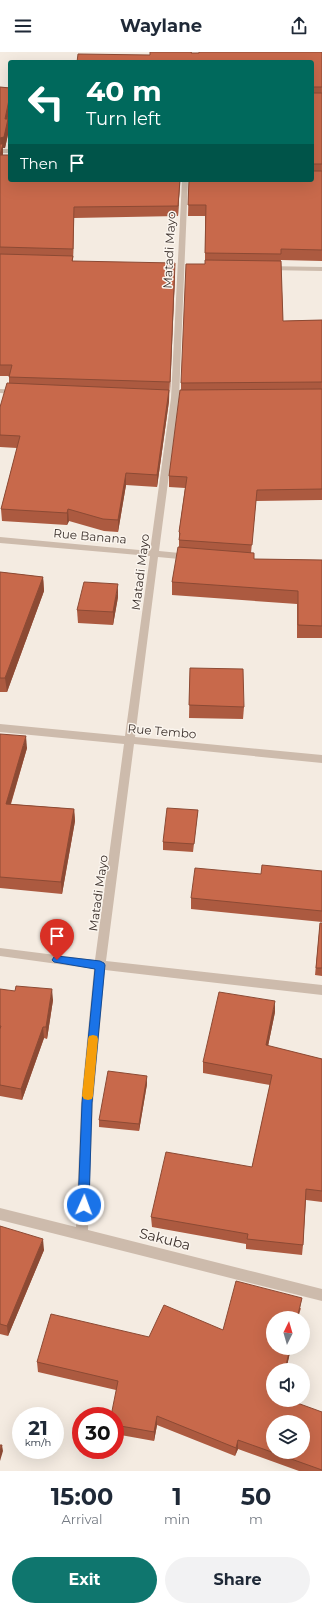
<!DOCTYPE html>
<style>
body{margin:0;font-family:Montserrat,sans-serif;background:#f2f2f3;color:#1f2937;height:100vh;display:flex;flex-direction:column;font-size:15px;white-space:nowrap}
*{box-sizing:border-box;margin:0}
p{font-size:13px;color:#747a83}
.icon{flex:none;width:22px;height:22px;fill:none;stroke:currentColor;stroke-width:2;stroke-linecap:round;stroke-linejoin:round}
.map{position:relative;height:1419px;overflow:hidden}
.drawer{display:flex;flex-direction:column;background:#fff;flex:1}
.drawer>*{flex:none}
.top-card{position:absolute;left:8px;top:8px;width:306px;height:122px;border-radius:4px;box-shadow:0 4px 16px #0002;background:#00695c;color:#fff;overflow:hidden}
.needle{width:26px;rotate:5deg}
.buttons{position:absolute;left:266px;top:1259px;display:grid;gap:8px}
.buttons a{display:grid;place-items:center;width:44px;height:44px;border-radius:50%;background:#fff;box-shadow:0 4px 16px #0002;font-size:20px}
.speed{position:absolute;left:12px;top:1355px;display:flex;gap:8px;font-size:20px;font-weight:700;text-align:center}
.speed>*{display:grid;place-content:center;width:52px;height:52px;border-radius:50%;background:#fff;box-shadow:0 4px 16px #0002;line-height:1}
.speed small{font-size:10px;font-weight:400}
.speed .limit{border:6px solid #d22;background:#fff;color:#111}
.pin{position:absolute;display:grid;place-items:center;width:34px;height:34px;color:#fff;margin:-41px -17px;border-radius:50% 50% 50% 0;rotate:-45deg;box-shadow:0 0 4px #0007}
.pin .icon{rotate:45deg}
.me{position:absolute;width:44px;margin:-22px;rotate:2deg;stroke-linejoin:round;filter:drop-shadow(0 0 3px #0008)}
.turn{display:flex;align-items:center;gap:14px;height:84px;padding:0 12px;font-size:18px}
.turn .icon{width:52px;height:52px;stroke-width:2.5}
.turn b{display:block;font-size:28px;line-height:34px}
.then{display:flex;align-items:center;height:38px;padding:0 12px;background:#0003;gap:8px;font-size:15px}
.eta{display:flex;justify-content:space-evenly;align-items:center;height:68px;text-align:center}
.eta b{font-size:24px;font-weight:700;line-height:28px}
.primary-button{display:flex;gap:8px;margin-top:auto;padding:8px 12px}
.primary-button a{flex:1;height:46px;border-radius:24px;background:#0f766e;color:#fff;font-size:16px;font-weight:700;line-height:46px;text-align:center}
.primary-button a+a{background:#f2f2f3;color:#1f2937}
header{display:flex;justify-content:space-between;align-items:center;height:52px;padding:0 12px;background:#fff;font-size:18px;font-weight:700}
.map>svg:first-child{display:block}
</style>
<header><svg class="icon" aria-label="menu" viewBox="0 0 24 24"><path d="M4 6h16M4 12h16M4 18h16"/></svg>Waylane<svg class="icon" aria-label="share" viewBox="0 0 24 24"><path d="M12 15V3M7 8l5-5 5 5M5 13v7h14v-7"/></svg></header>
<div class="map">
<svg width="322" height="1419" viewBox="0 0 322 1419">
<rect width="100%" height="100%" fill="#f4ebe1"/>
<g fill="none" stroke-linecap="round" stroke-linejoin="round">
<g fill="#cdbbac" fill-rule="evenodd">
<rect x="0" y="97" width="10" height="4"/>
<path d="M182 128H188L179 346 159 499 190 502 194 505 190 508 158 505 135 685 322 703V711L134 692 106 909 322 933V943L105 918 93 1051 88 1178 322 1237V1249L0 1168V1156L76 1175 81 1051 94 917 0 904V896L95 908 124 692 0 680V672L125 684 150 504 0 491V485L150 499 171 346Z"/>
<path d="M265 214 322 215V219L268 218 264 216Z"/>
<path d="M0 337 18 338 22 340 18 342 0 341Z"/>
</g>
</g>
<g fill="#ac5a40">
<path d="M150 0H192V1L322 0V209L281 208V209L283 269 322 268V448L256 449 251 501 254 507 322 508V586H297V552L172 543V530L179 495V480L185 436 169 435V424L181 338V331L205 212V164H188L189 128H312V10L150 3Z"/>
<path d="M0 35 10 36V56L8 67 9 78 5 96H3V103L180 128 178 164 74 166 73 209 175 222 169 349 157 435 126 433 118 480 104 479 69 469 67 473 2 469 1 457 17 396 0 395V355L9 331V324H0Z"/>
<path d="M0 520 43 525 44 539 7 640H0Z"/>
<path d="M118 545 113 573 78 571 77 558Z"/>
<path d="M190 616 244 655 243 667 189 666Z"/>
<path d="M0 682 27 696 11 752 74 757 75 769 62 842 0 836Z"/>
<path d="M198 758 197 766 193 800 163 798V790Z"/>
<path d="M322 819V870L191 857V846L261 822Z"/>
<path d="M320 871H322V924L315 923Z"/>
<path d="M0 937 53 948 47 987 44 986 22 1048 0 1044Z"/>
<path d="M275 960 268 994 322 1007V1150L306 1148 303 1193 302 1203 246 1197V1192L152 1175 151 1165 252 1115 270 1033 203 1021V1010Z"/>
<path d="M147 1032 139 1079 99 1075V1068Z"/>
<path d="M0 1174 44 1198 8 1284 0 1282Z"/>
<path d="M301 1256 298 1266H273L291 1296 286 1318H273V1348L322 1360V1419H299L238 1397 235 1404 157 1373 154 1389 115 1382 116 1338 38 1320 37 1310 149 1285 223 1278Z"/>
</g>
<g fill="#8c4a34">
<path d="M10 43V56L5 78V67Z"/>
<path d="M8 67 9 78 5 96H3V102L1 113 0 86Z"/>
<path d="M180 128 178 164V154Z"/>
<path d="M74 155V166L73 208V197Z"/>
<path d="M175 211V222L170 341V330Z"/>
<path d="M169 338V349L157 435V423Z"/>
<path d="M126 421V433L118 480V468Z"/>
<path d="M68 457 69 469 67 473V461Z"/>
<path d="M43 525 44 539 7 640 5 626Z"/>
<path d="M118 532V545L113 573V560Z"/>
<path d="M26 684 27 696 7 764 6 752Z"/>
<path d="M74 757 75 769 62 842 61 830Z"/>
<path d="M52 937 53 948 47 987 46 975Z"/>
<path d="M275 949V960L266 1004V993Z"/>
<path d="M43 975 44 986 22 1048 21 1037Z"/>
<path d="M147 1024V1032L139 1079V1072Z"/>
<path d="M43 1187 44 1198 8 1284 7 1274Z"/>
<path d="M302 1246 298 1266H297Z"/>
<path d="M290 1296H291L286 1318H285Z"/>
<path d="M157 1364V1373L154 1389V1380Z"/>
<path d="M238 1388V1397L235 1404 236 1396Z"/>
<path d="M2 1393 3 1399 0 1409V1399Z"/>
</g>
<g fill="#c8694b" stroke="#8c4a34" fill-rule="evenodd">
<path d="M150 0H191V1H199V0H322V35H312V10H77L78 2 150 3Z"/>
<path d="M0 35 10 36V43L5 67H8L4 85 0 86Z"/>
<rect x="312" y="41" width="10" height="71"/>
<path d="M0 92H3L0 103H10V128H180L178 154 74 155 73 197 0 195Z"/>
<path d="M312 119H322V198L281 197V202L205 201 206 153H188L189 128H312Z"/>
<path d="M0 202 73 204 72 209 175 211 170 330 9 325 12 313H0Z"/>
<path d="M205 208 281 209 283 269 322 268V330L181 331 186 212H205Z"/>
<path d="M7 331 169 338 157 423 126 421 118 468 103 467 68 457 67 461 1 457 20 384 0 383V355Z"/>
<path d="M322 337V437L257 438 252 493 179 488 180 481 179 480 187 425 169 424 180 338Z"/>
<path d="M178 495 254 501V507L322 508V574L298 573V539L172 530Z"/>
<path d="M0 520 43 525 5 626H0Z"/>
<path d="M84 530 118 532 113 560 77 558Z"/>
<path d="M190 616 243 617 244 655 189 653Z"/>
<path d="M0 682 26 684 6 752 74 757 61 830 0 825Z"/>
<path d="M167 756 198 758 194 792 163 790Z"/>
<path d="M262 813 322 819V859L191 846 195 816 261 822Z"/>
<path d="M320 871H322V916H316Z"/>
<path d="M16 934 52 937 46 975H43L21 1037 0 1033V977L1 974H0V937L15 939Z"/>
<path d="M219 940 275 949 266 993 322 1007V1139L306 1137 303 1193 247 1187 248 1182 151 1165 166 1100 252 1115 272 1023 203 1010Z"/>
<path d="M108 1019 147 1024 139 1072 99 1068Z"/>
<path d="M0 1174 43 1187 7 1274 0 1272Z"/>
<path d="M236 1229 302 1246 297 1266H273V1296H290L285 1318H273V1348H289L322 1360V1418L238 1388 236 1396 157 1364 154 1380 115 1373V1364H111L118 1329 37 1310 51 1262 149 1285 164 1253 223 1278ZM273 1370H303V1400H273Z"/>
<path d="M0 1393H2L0 1399Z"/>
</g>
<path fill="#1a73e8" stroke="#114b97" d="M57 904 100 909 104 911 105 913 92 1051 89 1153 87 1156 84 1158 80 1156 78 1153 82 1051 95 917 54 910 52 908 54 905Z"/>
<path fill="#f59e0b" d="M93 983 97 984 98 987 93 1044 92 1047 88 1048 84 1047 82 1044 88 987 89 984Z"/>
<g text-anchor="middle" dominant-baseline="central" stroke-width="3" stroke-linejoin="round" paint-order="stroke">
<g font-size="12" fill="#3b302b" stroke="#fbf5ee">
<text transform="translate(169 198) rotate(-87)">Matadi Mayo</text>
<text transform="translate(90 484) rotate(5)">Rue Banana</text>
<text transform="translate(140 520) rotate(-83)">Matadi Mayo</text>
<text transform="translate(162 679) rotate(5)">Rue Tembo</text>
<text transform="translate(98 841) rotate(-82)">Matadi Mayo</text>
</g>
<g font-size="14" fill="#3b302b" stroke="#fbf5ee">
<text transform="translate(165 1187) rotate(14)">Sakuba</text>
</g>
</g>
</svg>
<div class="buttons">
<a><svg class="needle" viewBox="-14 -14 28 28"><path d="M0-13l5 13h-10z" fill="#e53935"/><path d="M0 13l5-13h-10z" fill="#747a83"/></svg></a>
<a><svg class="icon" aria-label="sound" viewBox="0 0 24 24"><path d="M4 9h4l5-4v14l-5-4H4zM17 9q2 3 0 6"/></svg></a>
<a><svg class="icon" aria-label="layers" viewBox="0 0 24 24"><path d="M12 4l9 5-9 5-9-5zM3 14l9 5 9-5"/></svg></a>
</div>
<div class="speed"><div>21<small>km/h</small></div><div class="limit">30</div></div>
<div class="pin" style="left:57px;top:908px;background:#d93025"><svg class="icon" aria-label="arrive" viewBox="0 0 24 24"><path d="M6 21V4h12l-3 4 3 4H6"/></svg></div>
<svg class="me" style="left:84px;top:1153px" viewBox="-20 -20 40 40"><circle r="17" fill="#1a73e8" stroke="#fff" stroke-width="3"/><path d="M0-11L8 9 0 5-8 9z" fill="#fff"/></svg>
<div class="top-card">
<div class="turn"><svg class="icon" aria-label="left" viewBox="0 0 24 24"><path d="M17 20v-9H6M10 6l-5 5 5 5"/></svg><div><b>40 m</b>Turn left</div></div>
<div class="then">Then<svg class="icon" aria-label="arrive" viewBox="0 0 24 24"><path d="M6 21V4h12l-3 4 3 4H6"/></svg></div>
</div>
</div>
<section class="drawer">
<div class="eta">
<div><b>15:00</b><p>Arrival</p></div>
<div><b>1</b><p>min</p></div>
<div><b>50</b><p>m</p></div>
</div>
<div class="primary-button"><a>Exit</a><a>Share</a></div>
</section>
